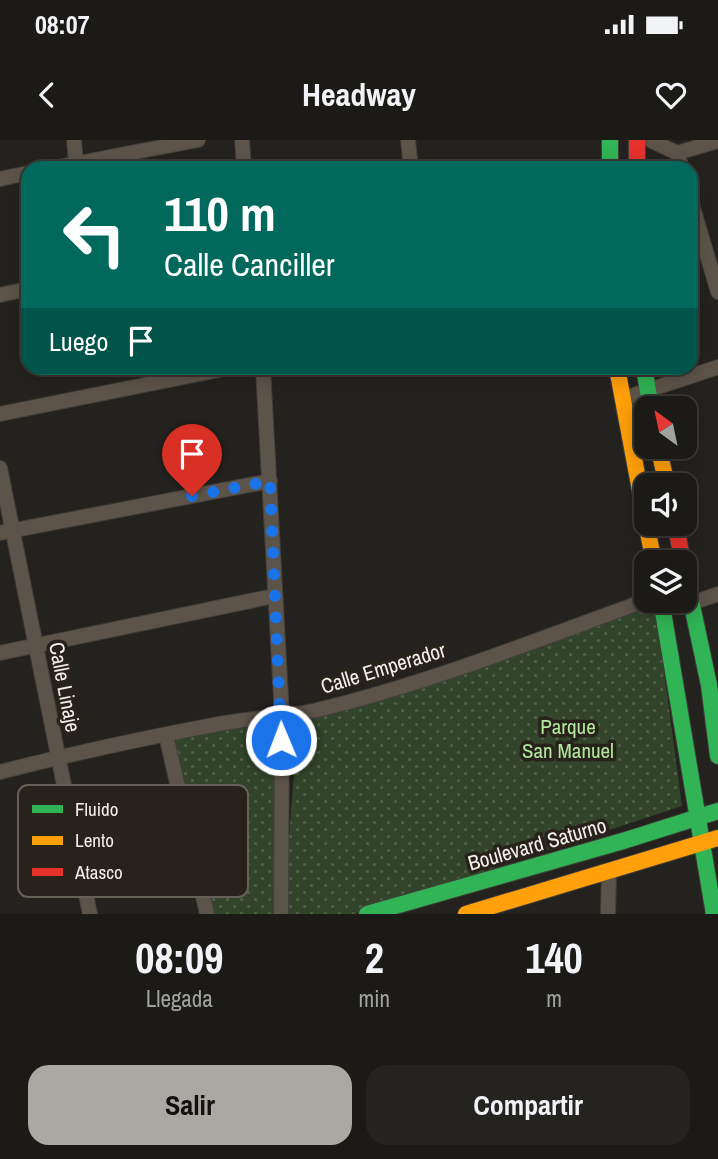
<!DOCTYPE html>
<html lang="es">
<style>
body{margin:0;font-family:"Archivo Narrow",sans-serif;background:#24231f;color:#f1f3f6;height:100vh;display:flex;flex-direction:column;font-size:26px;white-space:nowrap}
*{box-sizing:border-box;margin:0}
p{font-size:23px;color:#a0a1a1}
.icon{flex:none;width:38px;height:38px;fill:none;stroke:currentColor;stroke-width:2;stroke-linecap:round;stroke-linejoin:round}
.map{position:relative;height:774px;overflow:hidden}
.details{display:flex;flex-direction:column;background:#1b1a16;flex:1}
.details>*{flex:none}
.hud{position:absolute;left:21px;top:21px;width:677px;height:214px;border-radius:21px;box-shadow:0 4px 18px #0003,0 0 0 2px #393835;background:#00695c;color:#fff;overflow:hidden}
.needle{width:46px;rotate:327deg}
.buttons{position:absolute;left:634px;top:256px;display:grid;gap:14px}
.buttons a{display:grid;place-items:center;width:63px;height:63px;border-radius:14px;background:#1b1a16;box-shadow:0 4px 18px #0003,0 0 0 2px #393835;font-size:35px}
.pin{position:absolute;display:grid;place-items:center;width:60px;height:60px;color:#fff;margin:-72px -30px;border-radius:50% 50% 50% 0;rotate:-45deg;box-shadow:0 0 7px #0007}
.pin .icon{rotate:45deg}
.me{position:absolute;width:77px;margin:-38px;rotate:359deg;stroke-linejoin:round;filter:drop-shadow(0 0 5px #0008)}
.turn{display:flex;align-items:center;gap:24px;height:147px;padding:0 28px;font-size:32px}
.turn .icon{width:91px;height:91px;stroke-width:2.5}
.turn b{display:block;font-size:49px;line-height:60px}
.then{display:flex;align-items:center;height:66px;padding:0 28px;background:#0003;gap:14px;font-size:26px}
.eta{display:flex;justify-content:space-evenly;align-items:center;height:119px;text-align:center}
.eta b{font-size:42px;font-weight:700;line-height:49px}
.cta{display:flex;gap:14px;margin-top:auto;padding:14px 28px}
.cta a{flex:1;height:80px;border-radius:21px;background:#aba7a2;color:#111;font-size:28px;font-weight:700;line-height:80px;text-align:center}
.cta a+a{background:#24231f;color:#f1f3f6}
.status{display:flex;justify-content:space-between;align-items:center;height:49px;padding:0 35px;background:#1b1a16;direction:ltr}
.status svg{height:19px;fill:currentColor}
header{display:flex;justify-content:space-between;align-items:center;height:91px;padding:0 28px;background:#1b1a16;font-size:32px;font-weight:700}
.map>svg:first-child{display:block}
</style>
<div class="status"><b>08:07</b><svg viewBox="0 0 49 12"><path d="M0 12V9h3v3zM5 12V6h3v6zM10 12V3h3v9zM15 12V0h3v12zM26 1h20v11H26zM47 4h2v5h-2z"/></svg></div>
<header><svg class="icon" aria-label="back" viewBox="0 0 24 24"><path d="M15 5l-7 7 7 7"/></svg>Headway<svg class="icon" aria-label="heart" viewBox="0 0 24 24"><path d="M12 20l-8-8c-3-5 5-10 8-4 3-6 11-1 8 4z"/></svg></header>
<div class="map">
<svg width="718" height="774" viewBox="0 0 718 774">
<defs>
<pattern id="park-dots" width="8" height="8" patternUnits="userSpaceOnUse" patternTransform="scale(1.75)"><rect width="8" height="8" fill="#32452a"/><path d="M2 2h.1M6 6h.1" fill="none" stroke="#506049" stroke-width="1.8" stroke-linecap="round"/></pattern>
</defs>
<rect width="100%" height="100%" fill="#24221e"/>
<g fill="url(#park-dots)">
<path d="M655 463 682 666 354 774H283L298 584Z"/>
<path d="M282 576 281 774H207L166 595Z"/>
</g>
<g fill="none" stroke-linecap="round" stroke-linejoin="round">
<defs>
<g id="street">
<path d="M74 0 76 23"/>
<path d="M242 0 244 28"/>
<path d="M408 0 411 28"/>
<path d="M650 0 677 13 682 28"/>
<path d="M677 13 718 1"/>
<path d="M53 28 198 0"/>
<path d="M0 39 28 33"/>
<path d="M691 61 718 152"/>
<path d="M0 155 28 149"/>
<path d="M263 228 282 576 281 774"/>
<path d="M622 259 718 227"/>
<path d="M0 274 229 228"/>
<path d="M0 328 90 774"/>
<path d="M0 393 270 341"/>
<path d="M692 463 718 454"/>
<path d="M0 513 274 456"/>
<path d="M166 595 207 774"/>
<path d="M0 632C74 613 149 597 224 583 253 578 284 577 313 571 427 544 537 500 647 460"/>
<path d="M608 774 609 732"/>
</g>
<g id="fast">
<path d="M610 0V28"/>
<path d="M644 228 651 268"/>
<path d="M684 428 709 545 718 616"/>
<path d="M661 460 714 774"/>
<path d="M367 774 623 701 718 671"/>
</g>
<g id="slow">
<path d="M617 228 646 382"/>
<path d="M658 306 667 345"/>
<path d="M646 383 654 422"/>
<path d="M466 774 718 698"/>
</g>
<g id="jam">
<path d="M637 0V28"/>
<path d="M675 383 683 422"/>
</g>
</defs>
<use href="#street" stroke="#403f3b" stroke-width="16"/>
<use href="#fast" stroke="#403f3b" stroke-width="18"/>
<use href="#slow" stroke="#403f3b" stroke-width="18"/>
<use href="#jam" stroke="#403f3b" stroke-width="18"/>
<use href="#street" stroke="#5d5449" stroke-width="14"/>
<use href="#fast" stroke="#30b455" stroke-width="16"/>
<use href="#slow" stroke="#ff9f0a" stroke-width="16"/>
<use href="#jam" stroke="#e5322d" stroke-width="16"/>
</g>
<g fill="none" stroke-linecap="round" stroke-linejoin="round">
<path stroke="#1a73e8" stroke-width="12" stroke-dasharray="0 21.6" d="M192 356 270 341 281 600"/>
</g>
<g text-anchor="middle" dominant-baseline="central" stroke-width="7" stroke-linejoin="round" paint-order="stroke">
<g font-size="21" fill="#f3efe9" stroke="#28231a">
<text transform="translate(383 528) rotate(-17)">Calle Emperador</text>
<text transform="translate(65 547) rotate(79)">Calle Linaje</text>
<text transform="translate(537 704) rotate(-16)">Boulevard Saturno</text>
</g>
<g font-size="21" fill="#b2e79f" stroke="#28231a">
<text x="568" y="586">Parque<tspan x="568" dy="24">San Manuel</tspan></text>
</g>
</g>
<rect x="18" y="645" width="230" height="112" rx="10" fill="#28231a" stroke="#656058" stroke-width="2"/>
<rect x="32" y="665" width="31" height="8" fill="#30b455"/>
<rect x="32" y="696" width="31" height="9" fill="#ff9f0a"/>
<rect x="32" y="728" width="31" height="8" fill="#e5322d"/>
<g font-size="19" fill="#f3efe9">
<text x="75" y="676">Fluido</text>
<text x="75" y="707">Lento</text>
<text x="75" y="739">Atasco</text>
</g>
</svg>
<div class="buttons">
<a><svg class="needle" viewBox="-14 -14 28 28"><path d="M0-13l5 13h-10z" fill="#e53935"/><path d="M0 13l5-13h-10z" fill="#a0a1a1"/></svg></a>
<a><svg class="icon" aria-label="sound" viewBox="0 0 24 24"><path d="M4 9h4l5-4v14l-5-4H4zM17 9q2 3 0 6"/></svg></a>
<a><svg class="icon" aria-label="layers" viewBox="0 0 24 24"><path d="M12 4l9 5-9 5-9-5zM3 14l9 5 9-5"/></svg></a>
</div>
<div class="pin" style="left:192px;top:356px;background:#d93025"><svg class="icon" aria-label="arrive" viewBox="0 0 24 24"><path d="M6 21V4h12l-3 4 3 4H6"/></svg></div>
<svg class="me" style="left:281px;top:600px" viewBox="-20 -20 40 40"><circle r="17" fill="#1a73e8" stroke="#fff" stroke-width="3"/><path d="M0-11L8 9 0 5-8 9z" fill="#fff"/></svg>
<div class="hud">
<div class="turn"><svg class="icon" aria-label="left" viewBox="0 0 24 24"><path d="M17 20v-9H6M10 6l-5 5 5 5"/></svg><div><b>110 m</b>Calle Canciller</div></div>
<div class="then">Luego<svg class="icon" aria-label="arrive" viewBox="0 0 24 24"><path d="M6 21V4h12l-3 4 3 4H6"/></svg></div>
</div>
</div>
<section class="details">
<div class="eta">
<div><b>08:09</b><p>Llegada</p></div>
<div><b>2</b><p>min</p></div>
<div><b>140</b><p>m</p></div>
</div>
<div class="cta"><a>Salir</a><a>Compartir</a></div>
</section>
